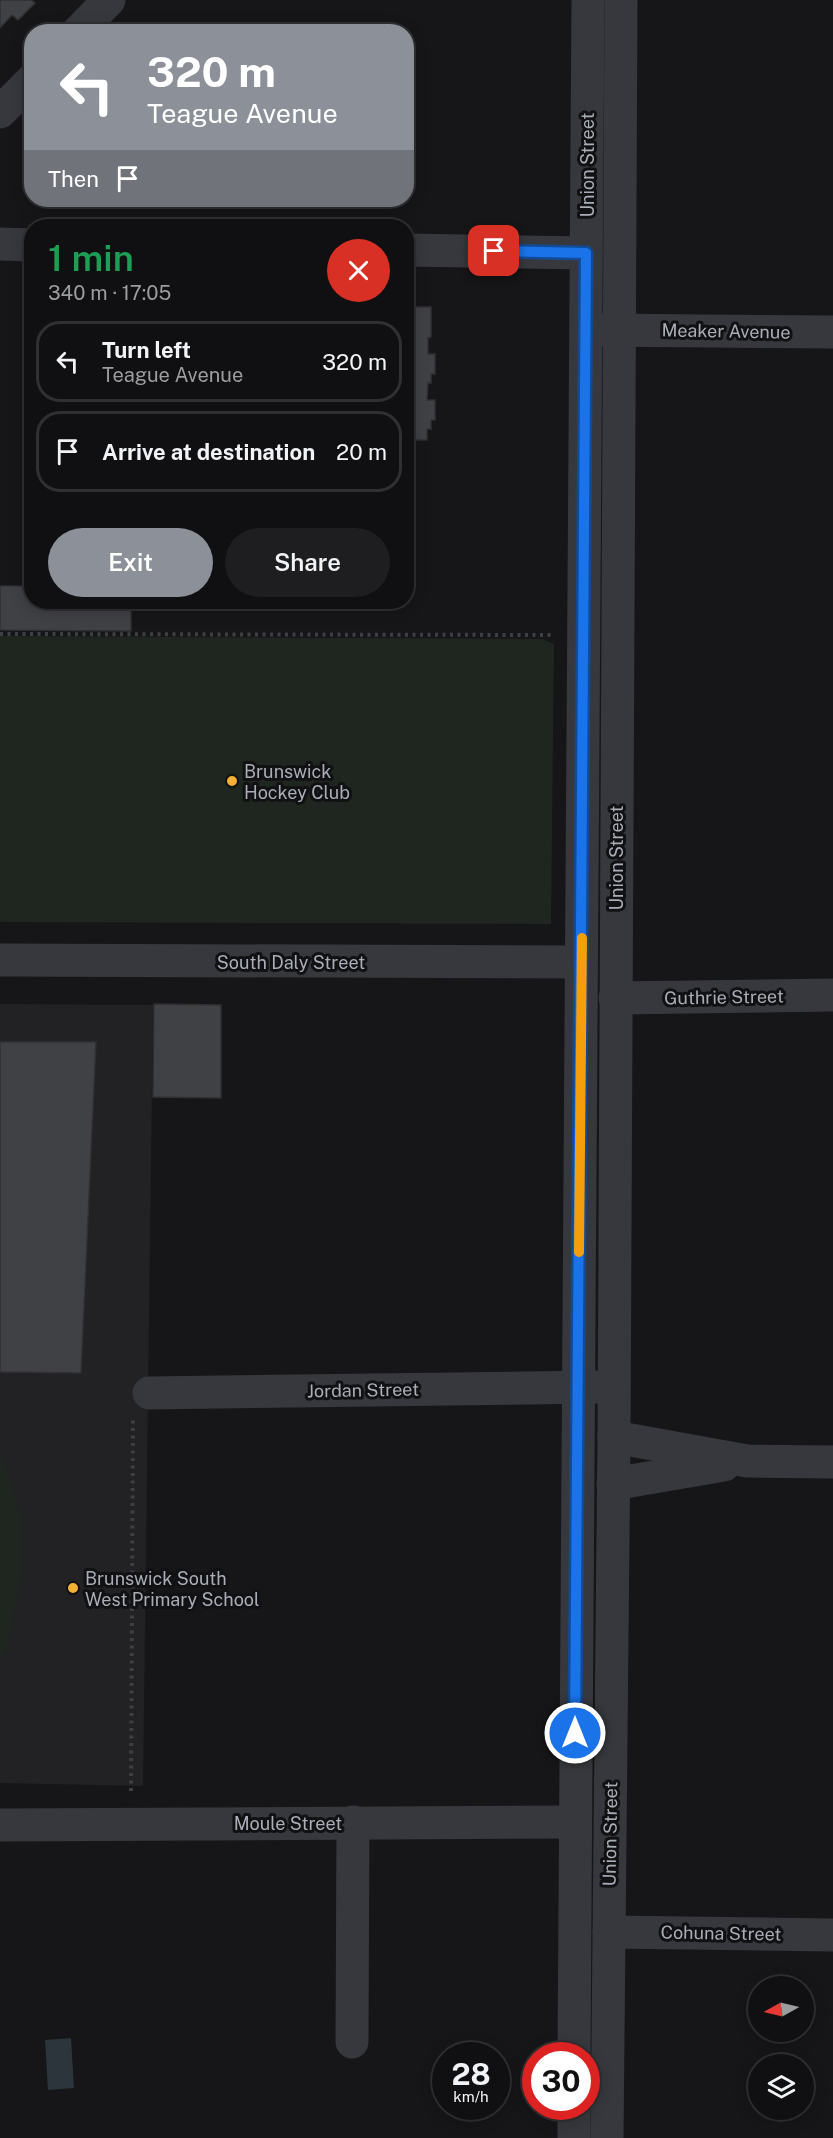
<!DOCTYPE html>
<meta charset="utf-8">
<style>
body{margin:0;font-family:"Public Sans",sans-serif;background:#1e1e20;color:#f1f3f6;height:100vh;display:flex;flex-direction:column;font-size:22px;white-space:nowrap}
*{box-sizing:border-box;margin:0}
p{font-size:20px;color:#9c9d9f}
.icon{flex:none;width:33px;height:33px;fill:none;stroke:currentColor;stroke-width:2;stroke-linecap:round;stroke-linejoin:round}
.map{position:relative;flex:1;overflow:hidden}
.side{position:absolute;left:24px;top:219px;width:390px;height:390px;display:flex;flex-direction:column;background:#101012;border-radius:24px;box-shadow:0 3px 15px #0003,0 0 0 2px #303032}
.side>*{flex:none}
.guide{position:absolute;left:24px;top:24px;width:390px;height:183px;border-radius:24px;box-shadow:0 3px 15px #0003,0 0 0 2px #303032;background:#8c9099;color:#fff;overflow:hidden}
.needle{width:39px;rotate:262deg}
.fabs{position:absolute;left:748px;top:1976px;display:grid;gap:12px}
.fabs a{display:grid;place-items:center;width:66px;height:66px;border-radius:50%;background:#101012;box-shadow:0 3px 15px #0003,0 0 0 2px #303032;font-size:30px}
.speed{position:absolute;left:432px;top:2042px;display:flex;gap:12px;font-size:30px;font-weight:700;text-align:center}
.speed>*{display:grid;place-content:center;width:78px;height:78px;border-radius:50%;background:#101012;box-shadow:0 3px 15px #0003,0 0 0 2px #303032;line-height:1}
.speed small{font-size:15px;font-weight:400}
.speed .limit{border:9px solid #d22;background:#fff;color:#111}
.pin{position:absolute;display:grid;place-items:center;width:51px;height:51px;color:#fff;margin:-26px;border-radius:12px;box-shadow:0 3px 9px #0006}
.me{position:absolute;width:66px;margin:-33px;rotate:0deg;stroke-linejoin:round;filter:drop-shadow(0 0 4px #0008)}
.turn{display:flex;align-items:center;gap:21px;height:126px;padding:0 24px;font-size:27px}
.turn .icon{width:78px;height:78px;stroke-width:2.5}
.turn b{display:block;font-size:42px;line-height:51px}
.then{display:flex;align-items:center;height:57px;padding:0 24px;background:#0003;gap:12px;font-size:22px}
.round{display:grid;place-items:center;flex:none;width:63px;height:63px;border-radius:32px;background:#1e1e20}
.headline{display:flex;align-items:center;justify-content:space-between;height:102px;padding:0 24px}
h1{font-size:36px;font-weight:600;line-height:45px;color:#1e9e55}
.action{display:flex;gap:12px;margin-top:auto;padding:12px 24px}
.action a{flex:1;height:69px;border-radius:36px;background:#8c9099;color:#fff;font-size:24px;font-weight:600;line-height:69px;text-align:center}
.action a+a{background:#1e1e20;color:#f1f3f6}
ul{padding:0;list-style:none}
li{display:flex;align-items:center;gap:18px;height:81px;margin:0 12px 9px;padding:0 12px;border:3px solid #303032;border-radius:24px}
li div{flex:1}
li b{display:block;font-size:22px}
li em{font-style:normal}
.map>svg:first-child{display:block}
</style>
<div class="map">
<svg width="833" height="2138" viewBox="0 0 833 2138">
<rect width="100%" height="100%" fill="#161618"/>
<g fill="#222225">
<path d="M196 602H374V606L196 607Z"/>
<path d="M0 1004 153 1005 143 1786 0 1783Z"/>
</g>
<g fill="#1e261f">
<path d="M0 636 542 639 554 644 551 924 0 922Z"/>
<path d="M0 1455 3 1458 21 1516V1578L6 1652 0 1657Z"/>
</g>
<path fill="#2c353c" d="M71 2038 74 2088 48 2090 45 2040Z"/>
<g fill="#404145" stroke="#303034" stroke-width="1.5">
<path d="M0 0H31L35 3 18 20 12 15 0 28Z"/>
<path d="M406 307H431V337L428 338V354H435V374H431V383H428L427 400H435V420H431V429H427V440H414V451H406Z"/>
<path d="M0 586H32V602H131V631L0 630Z"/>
<path d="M154 1004 221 1005V1098L153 1097Z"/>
<path d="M0 1042H96L81 1373 0 1372Z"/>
</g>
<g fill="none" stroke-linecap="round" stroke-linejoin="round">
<g stroke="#3d3f44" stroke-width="4" stroke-dasharray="3 4.5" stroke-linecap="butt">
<path d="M0 634 551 635"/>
<path d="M131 1791 133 1420"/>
</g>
<g stroke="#37383d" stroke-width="33">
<path d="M78 32 109 0"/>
<path d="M0 112 32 80"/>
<path d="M0 244 32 245"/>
<path d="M406 250 586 253"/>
<path d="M596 330 833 332"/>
<path d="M0 960 581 962"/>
<path d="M615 998 833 995"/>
<path d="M149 1393 600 1387"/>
<path d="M614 1437 747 1461 833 1462"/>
<path d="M613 1484 724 1465"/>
<path d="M0 1825 575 1822"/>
<path d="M609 1932 833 1935"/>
<path d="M352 2042 353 1822"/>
<path d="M574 2055 588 0"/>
<path d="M574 2138V2106"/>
<path d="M607 2138 614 1437 621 0"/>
</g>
</g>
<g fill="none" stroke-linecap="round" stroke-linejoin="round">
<defs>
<path id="route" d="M494 251 586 253 575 1733"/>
</defs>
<use href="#route" stroke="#114b97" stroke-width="15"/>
<use href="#route" stroke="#1a73e8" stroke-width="10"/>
<path stroke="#f59e0b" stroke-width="10" d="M579 1252 582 938"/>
</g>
<g fill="#f2b134" stroke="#111113" stroke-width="2">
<circle cx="232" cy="781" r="6"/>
<circle cx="73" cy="1588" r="6"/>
</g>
<g text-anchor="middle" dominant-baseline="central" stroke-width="6" stroke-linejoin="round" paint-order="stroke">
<g font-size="18" fill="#a8adb8" stroke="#111113">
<text transform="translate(587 165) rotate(-90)">Union Street</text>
<text transform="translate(726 331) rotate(1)">Meaker Avenue</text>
<text transform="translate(616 858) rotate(-90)">Union Street</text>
<text x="291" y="962">South Daly Street</text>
<text transform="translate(724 997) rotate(-1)">Guthrie Street</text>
<text transform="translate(363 1390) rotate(-1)">Jordan Street</text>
<text x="288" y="1823">Moule Street</text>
<text transform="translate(610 1834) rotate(-89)">Union Street</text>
<text transform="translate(721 1933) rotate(1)">Cohuna Street</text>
</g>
<g font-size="18" fill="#a8adb8" stroke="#111113" text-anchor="start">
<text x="244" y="771">Brunswick<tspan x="244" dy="21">Hockey Club</tspan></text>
<text x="85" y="1578">Brunswick South<tspan x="85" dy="21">West Primary School</tspan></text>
</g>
</g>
</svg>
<div class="fabs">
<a><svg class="needle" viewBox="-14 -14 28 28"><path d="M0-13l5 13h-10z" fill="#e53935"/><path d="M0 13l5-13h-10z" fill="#9c9d9f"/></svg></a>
<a><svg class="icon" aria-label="layers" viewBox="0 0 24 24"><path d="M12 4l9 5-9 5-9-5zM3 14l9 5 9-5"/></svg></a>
</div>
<div class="speed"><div>28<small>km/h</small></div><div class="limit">30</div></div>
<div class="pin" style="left:494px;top:251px;background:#d93025"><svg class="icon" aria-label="arrive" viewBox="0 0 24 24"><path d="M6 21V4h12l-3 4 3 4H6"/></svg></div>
<svg class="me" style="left:575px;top:1733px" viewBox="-20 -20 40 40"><circle r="17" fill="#1a73e8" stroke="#fff" stroke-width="3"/><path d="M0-11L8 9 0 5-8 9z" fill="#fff"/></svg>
<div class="guide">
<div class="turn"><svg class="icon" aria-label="left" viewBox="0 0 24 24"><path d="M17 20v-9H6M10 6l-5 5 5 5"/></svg><div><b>320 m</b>Teague Avenue</div></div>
<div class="then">Then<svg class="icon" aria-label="arrive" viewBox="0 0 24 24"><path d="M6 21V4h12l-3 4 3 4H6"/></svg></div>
</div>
<section class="side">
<div class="headline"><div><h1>1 min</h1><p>340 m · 17:05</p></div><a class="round" style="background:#d93025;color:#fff"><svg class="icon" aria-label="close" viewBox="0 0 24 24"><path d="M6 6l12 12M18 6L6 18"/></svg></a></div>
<ul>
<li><svg class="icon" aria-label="left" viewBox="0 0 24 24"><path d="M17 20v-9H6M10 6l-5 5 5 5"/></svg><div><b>Turn left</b><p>Teague Avenue</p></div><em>320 m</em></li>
<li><svg class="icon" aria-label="arrive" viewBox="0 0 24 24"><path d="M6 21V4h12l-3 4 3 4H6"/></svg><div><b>Arrive at destination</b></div><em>20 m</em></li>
</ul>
<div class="action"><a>Exit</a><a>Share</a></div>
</section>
</div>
